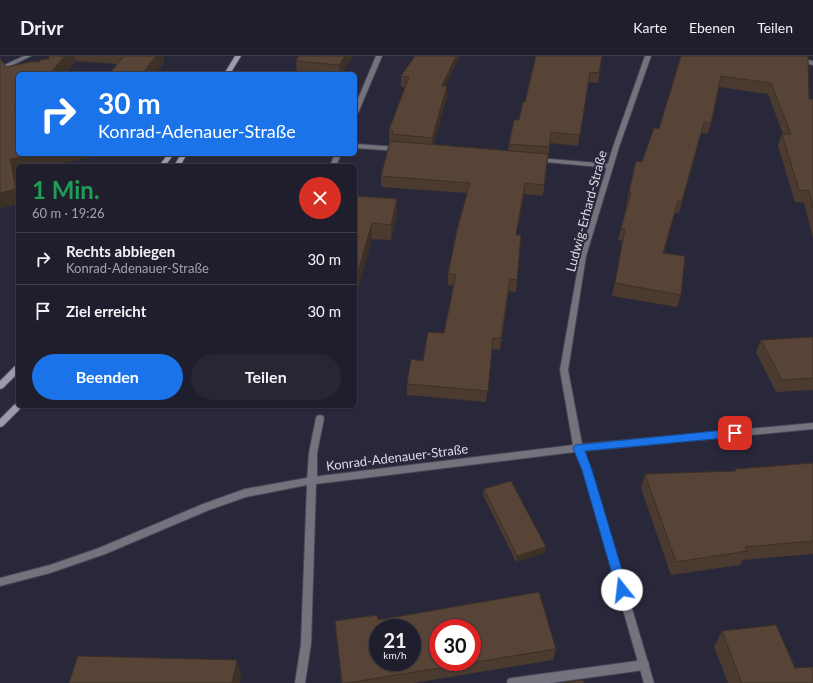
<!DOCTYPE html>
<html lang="de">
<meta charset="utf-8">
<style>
body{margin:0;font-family:Lato,sans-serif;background:#272734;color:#f1f3f6;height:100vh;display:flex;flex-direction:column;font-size:15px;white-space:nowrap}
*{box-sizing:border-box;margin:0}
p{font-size:13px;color:#a1a2a9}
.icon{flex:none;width:22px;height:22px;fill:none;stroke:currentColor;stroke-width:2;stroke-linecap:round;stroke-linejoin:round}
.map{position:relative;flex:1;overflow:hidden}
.side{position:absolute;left:16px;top:108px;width:341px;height:244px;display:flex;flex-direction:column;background:#1f1e2c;border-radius:6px;box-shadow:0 1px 3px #0004,0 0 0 1px #3c3c48}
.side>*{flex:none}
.hud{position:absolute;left:16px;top:16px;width:341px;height:84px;border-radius:6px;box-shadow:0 1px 3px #0004,0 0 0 1px #3c3c48;background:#1a73e8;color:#fff;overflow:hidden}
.speed{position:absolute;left:369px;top:563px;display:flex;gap:8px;font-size:20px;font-weight:700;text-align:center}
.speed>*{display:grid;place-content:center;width:52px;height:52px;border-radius:50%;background:#1f1e2c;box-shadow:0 1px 3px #0004,0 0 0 1px #3c3c48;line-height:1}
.speed small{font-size:10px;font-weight:400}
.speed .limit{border:6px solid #d22;background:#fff;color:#111}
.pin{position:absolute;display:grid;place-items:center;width:34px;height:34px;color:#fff;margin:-17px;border-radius:8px;box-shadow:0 2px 6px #0006}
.me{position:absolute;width:44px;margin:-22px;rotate:344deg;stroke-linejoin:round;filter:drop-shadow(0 0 3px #0008)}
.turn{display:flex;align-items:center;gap:14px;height:84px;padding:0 16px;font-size:18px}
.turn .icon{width:52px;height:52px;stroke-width:2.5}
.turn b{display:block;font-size:28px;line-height:34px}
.round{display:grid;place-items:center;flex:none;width:42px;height:42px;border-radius:21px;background:#272734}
.head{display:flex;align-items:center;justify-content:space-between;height:68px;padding:0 16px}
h1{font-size:24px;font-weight:700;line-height:30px;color:#1e9e55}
.action{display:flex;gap:8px;margin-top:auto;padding:8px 16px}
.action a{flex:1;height:46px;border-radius:24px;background:#1a73e8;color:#fff;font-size:16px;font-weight:700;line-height:46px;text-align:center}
.action a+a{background:#272734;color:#f1f3f6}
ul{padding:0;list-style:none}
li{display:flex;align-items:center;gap:12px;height:52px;padding:0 16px;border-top:1px solid #3c3c48}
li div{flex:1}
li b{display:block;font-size:15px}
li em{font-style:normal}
header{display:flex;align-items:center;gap:24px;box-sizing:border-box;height:56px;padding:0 20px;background:#1f1e2c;border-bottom:1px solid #3c3c48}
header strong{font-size:19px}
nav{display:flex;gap:22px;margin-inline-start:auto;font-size:14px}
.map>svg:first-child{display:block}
</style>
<header>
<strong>Drivr</strong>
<nav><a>Karte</a><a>Ebenen</a><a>Teilen</a></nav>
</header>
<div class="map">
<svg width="813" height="627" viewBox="0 0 813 627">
<rect width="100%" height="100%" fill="#29283b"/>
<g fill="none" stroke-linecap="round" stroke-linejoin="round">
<defs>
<g id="service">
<path d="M355 88 398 91 401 93 398 95 355 92Z"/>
<path d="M537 102 610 108 613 110 610 112 535 105V103Z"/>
<path d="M320 359 323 360 324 362 317 397V425L315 428 312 429 309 428 307 425 309 397 316 362 317 360Z"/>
<path d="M644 604 648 605 649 609 648 613 644 614 550 627H507L508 623 512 622Z"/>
</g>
<g id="minor">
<path d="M24 0H31L0 15V11Z"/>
<path d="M376 0H382L358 57 355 59V50Z"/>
<path d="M645 0H651L619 91 586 200 568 314 582 388 813 367V373L584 395 591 414 654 627H644L583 414 575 396 316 428 311 588 305 627H295L301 588 307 429 246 441 209 454 105 498 50 517 0 530V522L50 509 99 492 203 448 245 433 312 421 573 389 560 314 580 200 613 91Z"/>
<path d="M799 3 813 5V9L797 6 796 5Z"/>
<path d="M335 98H341L336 110H330Z"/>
</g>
<g id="secondary">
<path d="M235 0H241L230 18H224Z"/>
<path d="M168 98H174L165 110H159Z"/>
<path d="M181 98H187L180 110H174Z"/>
<path d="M18 309V317L3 332 0 333V325L15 310Z"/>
<path d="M18 347V350H22L21 352 3 370 0 371V363L15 348Z"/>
</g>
</defs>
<use href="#service" stroke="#464557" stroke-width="2"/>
<use href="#minor" stroke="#464557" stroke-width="2"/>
<use href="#secondary" stroke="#464557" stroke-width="2"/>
<use href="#service" fill="#73737d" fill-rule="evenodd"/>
<use href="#minor" fill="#73737d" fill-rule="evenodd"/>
<use href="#secondary" fill="#9c9bab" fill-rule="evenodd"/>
</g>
<g fill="#4b3a2f">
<path d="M49 0H163L164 6 155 18H109L117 8 76 5 65 18H18V98L90 101 49 110H18V117L15 118 18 132V148L0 152V2L6 11 39 6 49 3Z"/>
<path d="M299 0H353L341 18 313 17 297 16 296 5Z"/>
<path d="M415 0 446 30 447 41 433 89 508 95 509 88 519 64 525 46 602 0 598 27 588 26 578 90 550 87 543 140 524 138 516 179 517 224 516 236 509 235 500 294 492 293 486 346 407 339V328L423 305 444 277 454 230 448 229V218L467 137 381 131V120L392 85H389V74L405 31H401V20Z"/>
<path d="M681 0H808L809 43H813V182L804 147 795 146 778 90 782 78H783L768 38 719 31 708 78 701 77 679 157H674L664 197 681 239 677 251 612 240 623 185 618 184 621 172 627 149 626 148 629 136 642 106 659 73Z"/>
<path d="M284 98H315L314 100Z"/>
<path d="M355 140 397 143V159L391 184 372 183Z"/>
<path d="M813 281V334L776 336 756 296 761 284Z"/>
<path d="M813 407V498L743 504 740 509 671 519 641 432 645 418 735 415V413Z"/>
<path d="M484 433 545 497 516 506 483 439Z"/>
<path d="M722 575 795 612 813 627H728L714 591Z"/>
<path d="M556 593 553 604 414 627H342Z"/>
</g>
<g fill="#3d3026">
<path d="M65 0H75L76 5 65 18H49Z"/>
<path d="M152 0H163L164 6 155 18H142Z"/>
<path d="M345 0H353L341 18H340L339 9Z"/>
<path d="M456 0H460L441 40 442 30Z"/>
<path d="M447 30V41L432 93V82Z"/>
<path d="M18 51V68L14 55Z"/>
<path d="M35 98H89L90 101 49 110H18V117L15 118 18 132V148L0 152V137L10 103Z"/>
<path d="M525 127 524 138 514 190 516 179Z"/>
<path d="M397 143V159L391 184V169Z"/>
<path d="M372 167V183L355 245V226Z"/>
<path d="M510 223 509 235 500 294 501 282Z"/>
<path d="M546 491 545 497 516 506 517 500Z"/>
<path d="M237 604 241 619 240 627H232Z"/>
</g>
<g fill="#574437" stroke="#3d3026" fill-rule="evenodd">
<path d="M49 0H65L49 18H18V51L14 55H18V98H35L10 103 16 133 0 137V2L6 11 30 6H39L40 4 49 3Z"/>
<path d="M124 0H156L142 18H109Z"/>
<path d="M299 0H345L339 9 296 5Z"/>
<path d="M415 0H456L442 30H447L432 82 392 78 393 75 389 74 409 21 401 20Z"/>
<path d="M536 0H602L599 17 590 16 580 79 551 76 549 91 509 88 514 64H519L523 46H525Z"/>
<path d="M681 0H808L809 43H813V152L809 135 799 134 782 78H791L771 27 721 20 711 67 704 66 682 145H678L663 197 685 200 681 239 615 227 625 173 621 172 631 137 629 136 636 105 642 106 654 72 659 73Z"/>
<path d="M314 16 348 18H313Z"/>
<path d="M390 85 548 98 544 129 525 127 516 179H521L517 224 510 223 501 282H493L488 335 407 328 411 303 423 305 428 276 444 277 456 218H448L457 174 470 127 381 120Z"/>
<path d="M355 140 397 143 391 169 372 167 355 226Z"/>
<path d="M813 281V322L782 324 761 284Z"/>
<path d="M813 407V485L745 491 747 495 676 506 645 418 736 415 735 413Z"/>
<path d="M511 425 546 491 517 500 484 433Z"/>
<path d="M539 536 556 593 347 627H342L335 565 377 559 378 564ZM378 572H412V606H378ZM438 572H472V606H438Z"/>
<path d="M776 569 795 612 813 611V627H742L722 575Z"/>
<path d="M78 600 237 604 232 627H69Z"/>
<path d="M583 624 584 627H562Z"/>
</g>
<path fill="#1a73e8" stroke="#114b97" d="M735 373 738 374 740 377 738 380 735 381 585 395 592 414 628 534 626 538 622 539 618 538 582 414 573 392 575 389Z"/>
<g text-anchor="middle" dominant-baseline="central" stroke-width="4" stroke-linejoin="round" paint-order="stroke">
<g font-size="13" fill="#dcdbe8" stroke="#29283b">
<text transform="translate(586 155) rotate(-75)">Ludwig-Erhard-Straße</text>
<text transform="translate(397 401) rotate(-7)">Konrad-Adenauer-Straße</text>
</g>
</g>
</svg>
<div class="speed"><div>21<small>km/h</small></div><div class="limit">30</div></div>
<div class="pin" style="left:735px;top:377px;background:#d93025"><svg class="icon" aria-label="arrive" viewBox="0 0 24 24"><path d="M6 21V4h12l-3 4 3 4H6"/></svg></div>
<svg class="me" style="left:622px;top:534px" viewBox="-20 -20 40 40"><circle r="19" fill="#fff"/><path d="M0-13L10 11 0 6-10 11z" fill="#1a73e8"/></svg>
<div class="hud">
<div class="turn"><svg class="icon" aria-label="right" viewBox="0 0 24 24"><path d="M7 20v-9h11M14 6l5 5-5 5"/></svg><div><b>30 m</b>Konrad-Adenauer-Straße</div></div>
</div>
<section class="side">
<div class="head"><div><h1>1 Min.</h1><p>60 m · 19:26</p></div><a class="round" style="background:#d93025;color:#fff"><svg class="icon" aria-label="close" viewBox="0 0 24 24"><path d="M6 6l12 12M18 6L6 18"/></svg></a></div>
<ul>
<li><svg class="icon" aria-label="right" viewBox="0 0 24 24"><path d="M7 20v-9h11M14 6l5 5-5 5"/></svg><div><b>Rechts abbiegen</b><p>Konrad-Adenauer-Straße</p></div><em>30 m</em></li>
<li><svg class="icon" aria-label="arrive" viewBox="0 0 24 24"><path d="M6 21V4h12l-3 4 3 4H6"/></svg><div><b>Ziel erreicht</b></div><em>30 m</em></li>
</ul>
<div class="action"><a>Beenden</a><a>Teilen</a></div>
</section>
</div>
